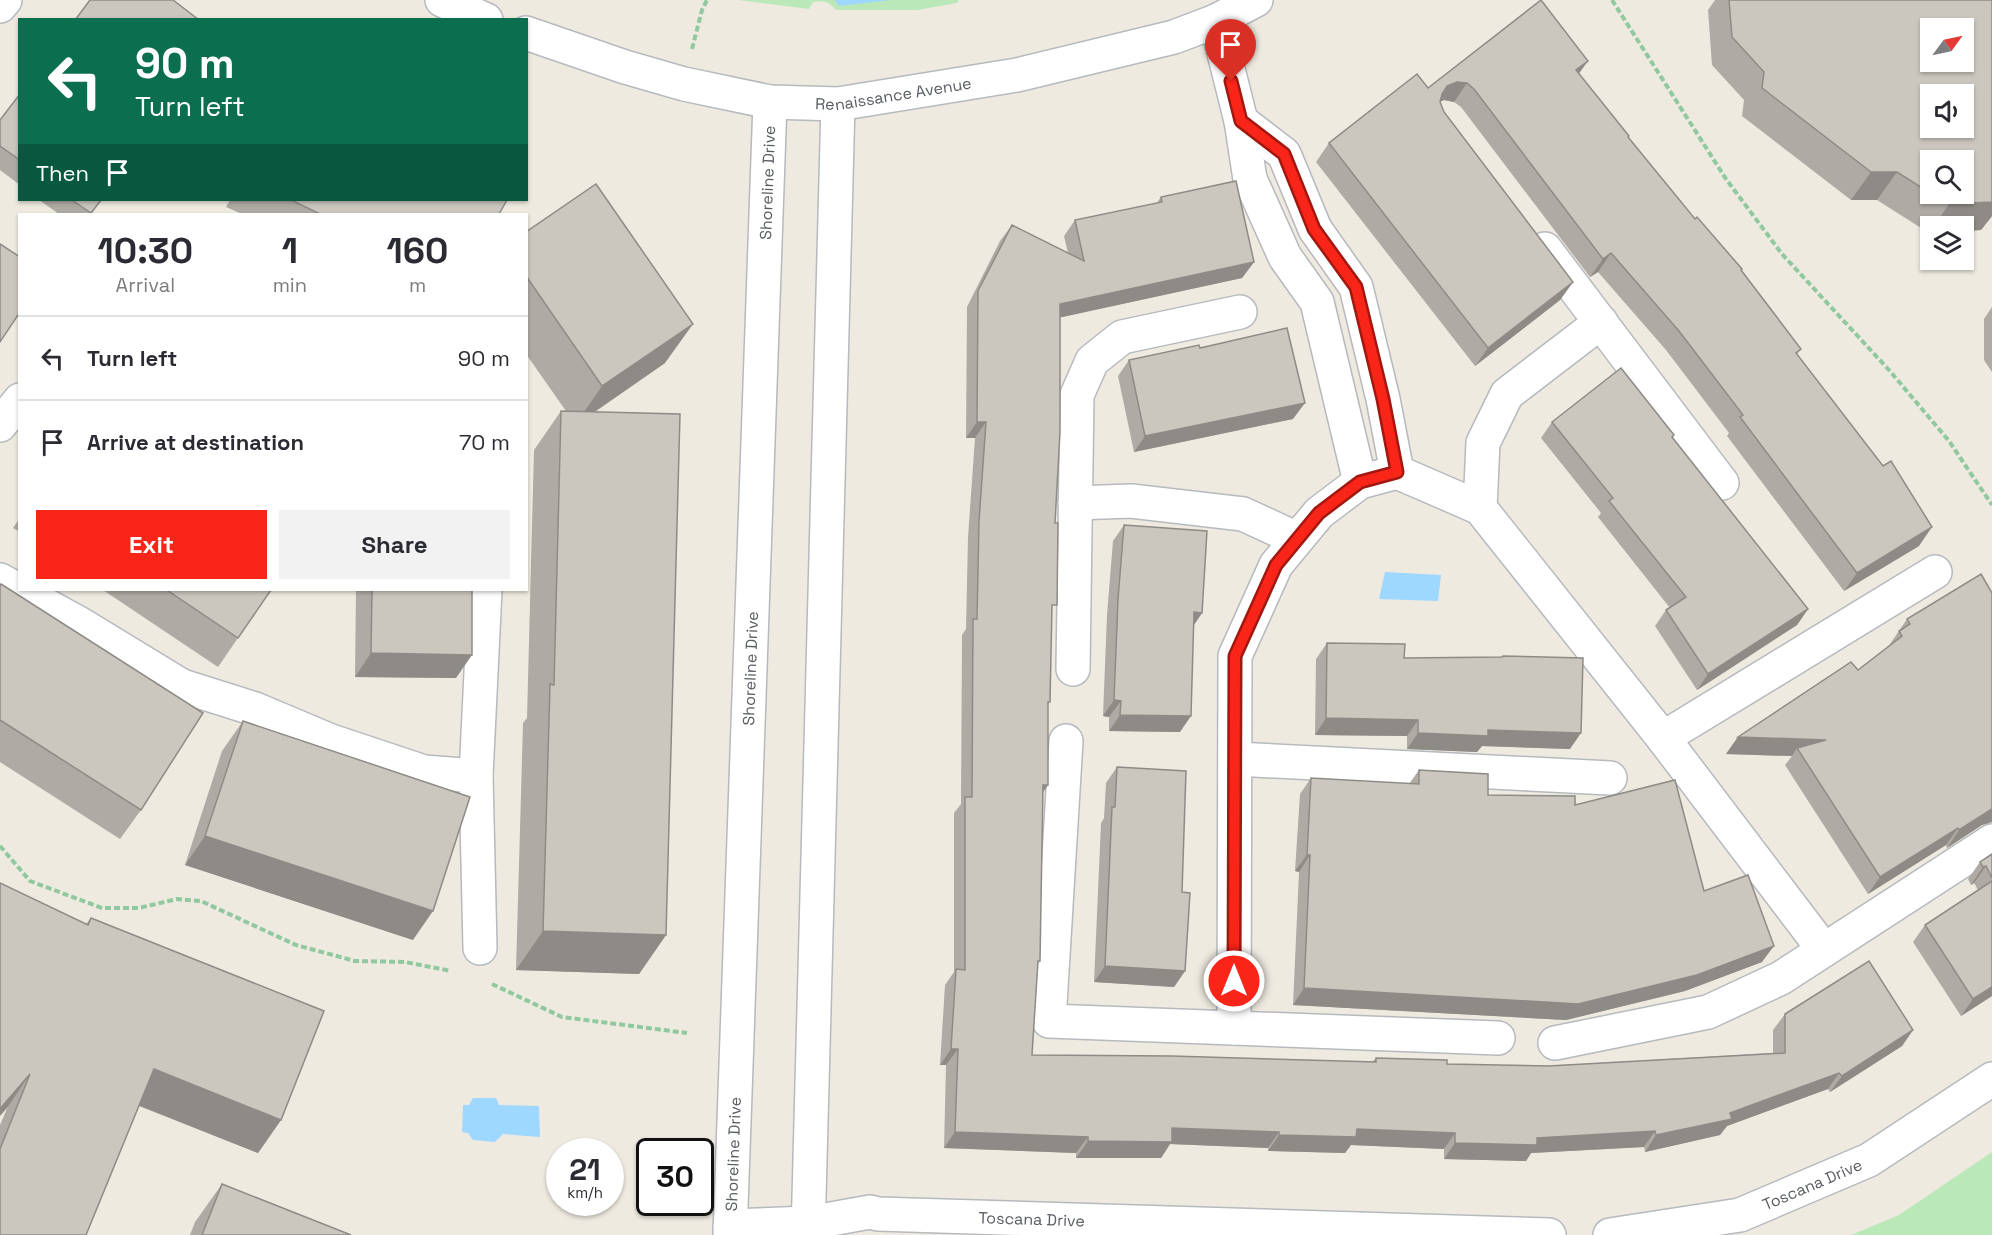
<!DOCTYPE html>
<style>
body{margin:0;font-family:"Space Grotesk",sans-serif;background:#f2f2f3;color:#2b2b33;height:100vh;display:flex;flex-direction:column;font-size:22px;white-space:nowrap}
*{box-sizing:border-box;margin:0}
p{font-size:20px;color:#7c7c81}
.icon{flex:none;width:33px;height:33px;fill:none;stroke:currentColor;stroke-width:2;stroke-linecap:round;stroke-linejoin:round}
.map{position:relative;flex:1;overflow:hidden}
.sheet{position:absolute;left:18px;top:213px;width:510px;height:378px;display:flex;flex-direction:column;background:#fff;border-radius:0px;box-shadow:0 2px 4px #0004}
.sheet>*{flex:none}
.banner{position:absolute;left:18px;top:18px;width:510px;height:183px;border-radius:0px;box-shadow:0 2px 4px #0004;background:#0b6e4f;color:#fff;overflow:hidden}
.needle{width:39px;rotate:57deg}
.buttons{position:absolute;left:1920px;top:18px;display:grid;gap:12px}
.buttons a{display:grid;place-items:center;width:54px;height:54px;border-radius:0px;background:#fff;box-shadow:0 2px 4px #0004;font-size:30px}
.speed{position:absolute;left:546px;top:1138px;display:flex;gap:12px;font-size:30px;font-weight:700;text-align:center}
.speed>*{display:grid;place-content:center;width:78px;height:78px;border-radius:50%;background:#fff;box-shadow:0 2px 4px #0004;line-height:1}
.speed small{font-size:15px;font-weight:400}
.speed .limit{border:3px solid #111;border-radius:9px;background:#fff;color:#111}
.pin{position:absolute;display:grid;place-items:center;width:51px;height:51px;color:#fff;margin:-62px -26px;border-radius:50% 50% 50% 0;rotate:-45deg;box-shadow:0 0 6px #0007}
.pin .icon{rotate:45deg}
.me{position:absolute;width:66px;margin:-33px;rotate:0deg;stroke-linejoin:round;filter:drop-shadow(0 0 4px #0008)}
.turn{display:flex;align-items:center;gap:21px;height:126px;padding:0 18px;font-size:27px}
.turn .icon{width:78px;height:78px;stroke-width:2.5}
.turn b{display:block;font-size:42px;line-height:51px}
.then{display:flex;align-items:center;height:57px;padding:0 18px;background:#0003;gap:12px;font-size:22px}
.eta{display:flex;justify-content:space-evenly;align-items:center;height:102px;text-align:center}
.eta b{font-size:36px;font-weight:700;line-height:42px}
.primary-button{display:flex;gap:12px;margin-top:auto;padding:12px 18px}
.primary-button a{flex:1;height:69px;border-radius:0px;background:#fa2519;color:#fff;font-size:24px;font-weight:700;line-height:69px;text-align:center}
.primary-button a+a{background:#f2f2f3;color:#2b2b33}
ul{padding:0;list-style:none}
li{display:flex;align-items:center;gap:18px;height:84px;padding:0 18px;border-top:2px solid #e1e1e2}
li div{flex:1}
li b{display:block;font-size:22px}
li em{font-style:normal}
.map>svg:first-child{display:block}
</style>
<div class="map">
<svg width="1992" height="1235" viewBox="0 0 1992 1235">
<rect width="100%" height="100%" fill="#eeeae0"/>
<g fill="#bae8b9">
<path d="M738 0H959L957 3 917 10H836C829 2 824 0 813 2L809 9Z"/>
<path d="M1992 1152V1235H1851L1899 1215Z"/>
</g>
<g fill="#9ed7ff">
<path d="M835 0H891L839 6Z"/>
<path d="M1385 572 1441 575 1438 601 1379 599Z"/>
<path d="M473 1098H496L499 1105 539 1106 540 1137 503 1134 495 1142 473 1140 468 1133 462 1132 463 1105H469Z"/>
</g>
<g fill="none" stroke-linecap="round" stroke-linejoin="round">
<defs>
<g id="minor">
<path d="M442 0 486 20"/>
<path d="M0 6 5 0"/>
<path d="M1216 21 1241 121 1250 179 1285 257 1317 302 1360 482"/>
<path id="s1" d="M526 33 625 67 684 84 770 102 838 104 1017 75 1174 37 1216 21 1256 0"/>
<path d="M1241 121 1284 154 1315 229 1356 287 1383 399 1397 472"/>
<path d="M1545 249 1722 483"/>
<path d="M0 425 20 400"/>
<path d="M1075 503 1131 501 1243 514 1297 539"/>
<path d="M1480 508 1483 443 1507 394 1601 322"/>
<path d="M0 580 82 625 182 686 255 709 331 741 424 772 476 776 485 590"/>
<path d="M1073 669 1077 395 1092 361 1122 337 1240 312"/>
<path d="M1663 738 1935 572"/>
<path d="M1066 741 1049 1021 1498 1038"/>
<path d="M1235 759 1610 778"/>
<path d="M476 776 480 948"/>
<path d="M1234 1028 1235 656 1276 565 1319 513 1360 482 1397 472 1480 508 1663 738 1824 950"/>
<path d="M1555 1043 1708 1012 1781 978 1992 841"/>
<path id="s2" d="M730 1226 809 1223 870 1212 878 1214 1549 1235"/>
<path id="s3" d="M730 1235 770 102"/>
<path d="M808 1235 838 104"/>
<path id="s4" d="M1610 1235 1740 1215 1869 1160 1992 1079"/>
</g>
</defs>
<use href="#minor" stroke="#b6b9be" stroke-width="36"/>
<g stroke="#90c89f" stroke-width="4" stroke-dasharray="6 3" stroke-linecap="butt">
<path d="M1612 0 1726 179 1782 254 1889 370 1949 441 1992 505"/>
<path d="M692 49 702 10 707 0"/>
<path d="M0 846 30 881 102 908H139L177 899 201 901 296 945 355 961 405 962 451 971"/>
<path d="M492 984 562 1017 687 1033"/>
</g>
<use href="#minor" stroke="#fff" stroke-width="33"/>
</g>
<g fill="#afaba4" fill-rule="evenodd">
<path d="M1541 0 1579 74 1628 138 1695 219 1741 270 1801 349 1797 354 1919 546 1844 591 1727 436 1729 433 1666 350 1598 272 1590 277 1461 107 1454 102 1444 100 1440 102 1444 112 1573 282 1560 300 1475 366 1316 162 1329 143 1428 88Z"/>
<path d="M1715 0H1992V216L1981 230 1964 231V226H1930V233H1929L1877 200H1851L1742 116 1744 100 1712 65 1708 10ZM1930 160 1964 194H1930Z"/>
<path d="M20 94V185L0 170V120Z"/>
<path d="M1161 197 1254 262 1242 278 1060 317 1052 612 1048 704V785L1043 792 1040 961 1037 965 1032 1055 1372 1062 1376 1058 1447 1064 1548 1066 1773 1053V1030L1785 1014 1913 1030 1902 1046 1830 1092 1828 1089 1727 1126 1720 1135 1645 1152 1644 1147 1531 1153 1526 1161 1444 1159V1149L1351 1145 1345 1153 1268 1151V1148L1170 1144 1161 1158H1076V1153L944 1148 946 1065H940L945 985 954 972V813L961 804 962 635 966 629 968 537 975 438H966L967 307 1000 241 1012 225 1068 253 1064 236 1075 220 1156 204Z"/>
<path d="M39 200H102L91 214H59Z"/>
<path d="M230 200H507L499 214H242L226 207Z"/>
<path d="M526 232 665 363 595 412 666 935 639 974 516 970 523 723 527 718 534 450 561 411H566L526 354Z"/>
<path d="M1992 307V372L1984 360V319Z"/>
<path d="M1200 348 1293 419 1134 452 1118 376 1129 360Z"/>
<path d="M1552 422 1673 438 1808 609 1797 625 1697 690 1655 626 1666 610 1670 608 1598 517 1601 513 1541 438Z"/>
<path d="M20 518V532L13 528Z"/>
<path d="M1124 525 1202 613 1194 625 1180 732 1109 731V717L1103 716 1107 615 1113 541Z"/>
<path d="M1981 574 1992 822 1982 825 1947 848 1946 845 1868 894 1785 765 1792 756 1726 754 1738 737 1858 670 1888 647 1907 619Z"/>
<path d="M0 586 141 810 120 839 0 762Z"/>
<path d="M103 590H271L218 667Z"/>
<path d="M356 590H472L456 678 355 677Z"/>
<path d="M1327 643 1404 658 1501 657 1503 656 1570 749 1482 746 1477 752 1407 749V736L1315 735 1316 659Z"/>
<path d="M243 721 413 940 185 865 222 751Z"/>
<path d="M1117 767 1182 892 1185 971 1174 987 1094 982 1101 823 1104 818 1106 783Z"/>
<path d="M1419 770 1488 795 1575 805 1704 891 1762 962 1685 991 1566 1020 1293 1005 1299 872 1295 871 1300 794 1311 778 1409 784Z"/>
<path d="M1992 854V996L1961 1016 1913 942 1925 925 1978 890 1974 883 1971 885 1968 879 1980 862Z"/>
<path d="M91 918 281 1120 258 1153 139 1106 0 1235V1125L86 924Z"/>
<path d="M222 1184 351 1235H190L195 1222Z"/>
</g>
<g fill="#8e8b86">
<path d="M1588 61 1575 79 1576 70Z"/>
<path d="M1457 82 1467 83 1454 102 1444 100 1434 104 1447 86Z"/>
<path d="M1871 172H1897L1877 200H1851Z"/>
<path d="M1992 202V216L1981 230 1964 231V226H1934L1949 204Z"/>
<path d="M1611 253 1598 272 1590 277 1603 259Z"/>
<path d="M1254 262 1242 278 1049 320 1060 304Z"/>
<path d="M1573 282 1560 300 1475 366 1488 348Z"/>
<path d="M693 324 665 363 575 425 602 386Z"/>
<path d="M1305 403 1293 419 1134 452 1145 436Z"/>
<path d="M977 422H986L975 438H966Z"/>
<path d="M1932 527 1919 546 1844 591 1857 573Z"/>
<path d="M1808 609 1797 625 1697 690 1708 674Z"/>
<path d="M1194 612 1202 613 1191 629Z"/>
<path d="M371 653 472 655 456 678 355 677Z"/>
<path d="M1114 700 1121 701 1109 717 1103 716Z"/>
<path d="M1120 715 1191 716 1180 732 1109 731Z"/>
<path d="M1326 718 1418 720 1407 736 1315 735Z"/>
<path d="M1488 730 1581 733 1570 749 1482 746 1477 752 1407 749 1418 733Z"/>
<path d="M1738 737 1826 740 1797 748 1792 756 1726 754Z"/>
<path d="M1043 785H1048L1037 801Z"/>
<path d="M1992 809V822L1982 825 1947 848 1959 830Z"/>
<path d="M1958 828 1946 845 1868 894 1880 877Z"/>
<path d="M205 836 433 911 413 940 185 865Z"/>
<path d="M1307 855H1310L1299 872 1295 871Z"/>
<path d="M1986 866 1974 883 1971 885 1983 867Z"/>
<path d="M543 931 666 935 639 974 516 970Z"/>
<path d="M1774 946 1762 962 1685 991 1566 1020 1293 1005 1304 988Z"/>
<path d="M1105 966 1185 971 1174 987 1094 982Z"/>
<path d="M1992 987V996L1961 1016 1973 999Z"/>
<path d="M1913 1030 1902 1046 1830 1092 1842 1076Z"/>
<path d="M951 1049H958L946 1065H940Z"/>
<path d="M154 1069 281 1120 258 1153 130 1102Z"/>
<path d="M1839 1073 1828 1089 1727 1126 1720 1135 1645 1152 1656 1135 1730 1113Z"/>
<path d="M30 1074 7 1108 0 1116V1109Z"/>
<path d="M1172 1128 1279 1132 1268 1148 1170 1144 1161 1158H1076L1088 1141Z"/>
<path d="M1357 1129 1455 1133 1444 1149 1351 1145 1345 1153 1268 1151 1279 1135Z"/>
<path d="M1655 1131 1644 1147 1531 1153 1526 1161 1444 1159 1455 1143Z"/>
<path d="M955 1132 1088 1137 1076 1153 944 1148Z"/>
</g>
<g fill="#cbc7bf" stroke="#8e8b86" stroke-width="1.5" fill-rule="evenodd">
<path d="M90 0H173L199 20H75Z"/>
<path d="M1541 0 1588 61 1576 70 1629 136 1628 137 1695 219 1697 217 1742 269 1741 270 1801 349 1796 353 1883 466 1891 461 1932 527 1857 573 1740 417 1743 415 1679 331 1611 253 1603 259 1474 89 1467 83 1457 82 1447 86 1442 94 1440 102 1444 112 1573 282 1488 348 1329 143 1417 74 1428 88Z"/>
<path d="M1729 0H1992V202L1949 204 1932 194H1964V160H1930V193L1897 172H1871L1762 88 1764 72 1732 37ZM1930 28H1964V62H1930ZM1930 94H1964V128H1930Z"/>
<path d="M20 94V160L0 146V120Z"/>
<path d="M1236 181 1254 262 1060 304V432L1055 523H1058L1057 605H1052L1050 702H1048V785H1043L1040 961H1038L1032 1055 1172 1056 1376 1062V1058L1447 1060V1064L1548 1066 1785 1053V1014L1869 961 1913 1030 1842 1076 1839 1073 1730 1113 1732 1119 1656 1135 1655 1131 1537 1138V1145L1455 1143V1133L1357 1129 1356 1137 1279 1135V1132L1172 1128V1142L1088 1141V1137L955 1132 958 1049H951L956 969 965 970V797H972L973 619H977L979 521 986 422H977L978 291 1012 225 1084 261 1075 220 1162 202 1161 197Z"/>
<path d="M596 184 693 324 602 386 526 276V232Z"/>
<path d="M72 200H101L91 213Z"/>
<path d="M291 200H507L499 214H320Z"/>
<path d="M0 244 20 257V312L0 342Z"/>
<path d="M1287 328 1305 403 1145 436 1129 360 1199 345 1200 348Z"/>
<path d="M1621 368 1674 435 1672 437 1808 609 1708 674 1666 610 1686 597 1609 501 1613 498 1552 422Z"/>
<path d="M561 411 680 414 666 935 543 931 550 684 554 685Z"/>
<path d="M1124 525 1207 531 1202 613 1194 612 1191 716 1120 715 1121 701 1114 700 1118 599Z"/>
<path d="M1981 574 1992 593V809L1959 830 1958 828 1880 877 1797 748 1826 740 1738 737 1851 662 1858 670 1902 636 1899 631 1910 624 1907 619Z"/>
<path d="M1 584 203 713 141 810 0 720V586Z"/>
<path d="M167 590H271L238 638Z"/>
<path d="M372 590H472V655L371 653Z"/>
<path d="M1327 643 1405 644 1404 658 1502 657 1503 656 1583 658 1581 733 1488 730V736L1418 733V720L1326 718Z"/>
<path d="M243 721 470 797 433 911 205 836Z"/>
<path d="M1117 767 1186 771 1182 892 1190 893 1185 971 1105 966 1112 807H1115Z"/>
<path d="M1419 770 1488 774V795L1575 796V805L1675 780 1704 891 1748 875 1774 946 1697 975 1578 1004 1304 988 1310 855H1307L1311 778 1419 784Z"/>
<path d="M1992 854V878L1986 866 1983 867 1980 862Z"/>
<path d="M1992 881V987L1973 999 1925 925Z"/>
<path d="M0 883 88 925 91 918 324 1011 281 1120 154 1069 86 1235H0V1149L30 1074 0 1109Z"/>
<path d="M222 1184 351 1235H202Z"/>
</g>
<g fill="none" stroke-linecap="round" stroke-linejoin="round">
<defs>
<path id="route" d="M1231 81 1241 121 1284 154 1314 229 1356 287 1383 399 1397 472 1360 482 1319 513 1276 565 1235 656 1234 981"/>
</defs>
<use href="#route" stroke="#a21810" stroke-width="15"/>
<use href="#route" stroke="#fa2519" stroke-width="10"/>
</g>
<g text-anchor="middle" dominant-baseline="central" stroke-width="5" stroke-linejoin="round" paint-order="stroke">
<g font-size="16" fill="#595d63" stroke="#fff">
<text stroke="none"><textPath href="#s1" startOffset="378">Renaissance Avenue</textPath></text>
<text stroke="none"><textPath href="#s3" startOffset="1053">Shoreline Drive</textPath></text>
<text stroke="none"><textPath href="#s3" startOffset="567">Shoreline Drive</textPath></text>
<text stroke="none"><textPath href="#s3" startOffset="81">Shoreline Drive</textPath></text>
<text stroke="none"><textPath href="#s4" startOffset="210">Toscana Drive</textPath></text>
<text stroke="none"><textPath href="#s2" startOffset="303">Toscana Drive</textPath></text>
</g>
</g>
</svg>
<div class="buttons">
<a><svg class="needle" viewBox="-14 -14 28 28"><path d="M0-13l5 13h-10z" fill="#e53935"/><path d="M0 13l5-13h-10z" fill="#7c7c81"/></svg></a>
<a><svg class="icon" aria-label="sound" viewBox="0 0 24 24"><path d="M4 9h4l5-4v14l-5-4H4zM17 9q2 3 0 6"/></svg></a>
<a><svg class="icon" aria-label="search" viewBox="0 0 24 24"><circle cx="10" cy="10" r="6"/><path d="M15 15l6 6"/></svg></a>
<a><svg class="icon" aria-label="layers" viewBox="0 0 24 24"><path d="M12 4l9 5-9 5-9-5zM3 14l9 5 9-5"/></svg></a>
</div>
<div class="speed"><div>21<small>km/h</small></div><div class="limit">30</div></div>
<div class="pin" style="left:1231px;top:81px;background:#d93025"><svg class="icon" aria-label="arrive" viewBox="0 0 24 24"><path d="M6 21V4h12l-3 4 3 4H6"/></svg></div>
<svg class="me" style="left:1234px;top:981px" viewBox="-20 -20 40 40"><circle r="17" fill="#fa2519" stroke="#fff" stroke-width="3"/><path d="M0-11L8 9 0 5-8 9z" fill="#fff"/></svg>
<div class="banner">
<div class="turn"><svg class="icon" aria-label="left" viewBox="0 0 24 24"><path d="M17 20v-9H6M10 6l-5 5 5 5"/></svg><div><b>90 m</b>Turn left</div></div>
<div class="then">Then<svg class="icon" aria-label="arrive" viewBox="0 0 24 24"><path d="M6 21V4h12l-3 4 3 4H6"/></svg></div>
</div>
<section class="sheet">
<div class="eta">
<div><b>10:30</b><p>Arrival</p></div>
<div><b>1</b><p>min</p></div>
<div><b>160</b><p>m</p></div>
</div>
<ul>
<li><svg class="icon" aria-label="left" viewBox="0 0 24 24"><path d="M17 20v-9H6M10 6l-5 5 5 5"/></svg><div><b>Turn left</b></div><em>90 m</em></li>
<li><svg class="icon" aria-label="arrive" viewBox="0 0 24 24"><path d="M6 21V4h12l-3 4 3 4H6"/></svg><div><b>Arrive at destination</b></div><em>70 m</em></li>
</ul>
<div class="primary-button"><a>Exit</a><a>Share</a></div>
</section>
</div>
